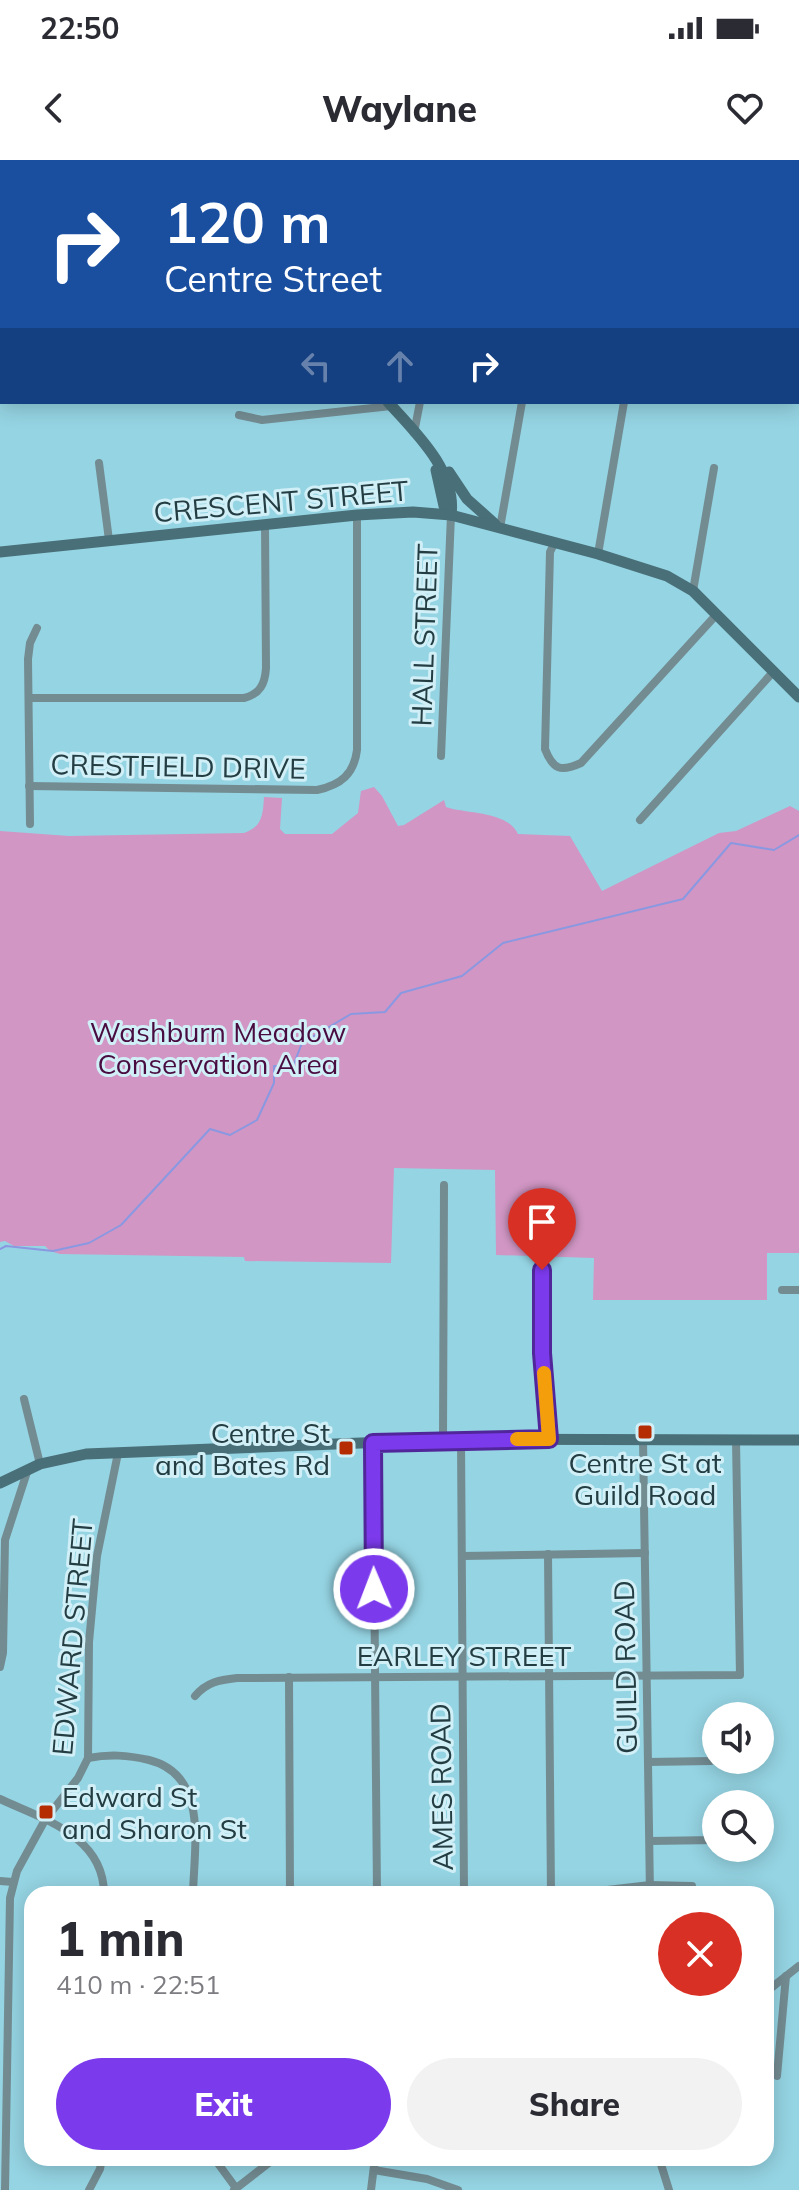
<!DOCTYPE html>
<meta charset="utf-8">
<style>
body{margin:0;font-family:Mulish,sans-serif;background:#f2f2f3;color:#2b2b33;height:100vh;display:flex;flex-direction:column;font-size:30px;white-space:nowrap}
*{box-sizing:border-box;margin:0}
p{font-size:26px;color:#7c7c81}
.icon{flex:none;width:44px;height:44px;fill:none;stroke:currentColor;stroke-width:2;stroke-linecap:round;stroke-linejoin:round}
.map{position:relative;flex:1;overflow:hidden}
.drawer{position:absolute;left:24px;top:1726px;width:750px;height:280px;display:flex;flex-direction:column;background:#fff;border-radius:24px;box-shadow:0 4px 20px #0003}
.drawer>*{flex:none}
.guide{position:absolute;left:0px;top:0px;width:800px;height:244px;box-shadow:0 4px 20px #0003;background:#1a4fa0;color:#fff;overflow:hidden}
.fabs{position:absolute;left:702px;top:1542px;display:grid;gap:16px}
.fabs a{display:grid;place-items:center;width:72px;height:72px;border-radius:50%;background:#fff;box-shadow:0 4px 20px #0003;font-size:40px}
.pin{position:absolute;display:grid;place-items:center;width:68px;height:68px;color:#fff;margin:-82px -34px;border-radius:50% 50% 50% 0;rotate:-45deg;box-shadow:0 0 8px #0007}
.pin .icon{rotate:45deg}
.me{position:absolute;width:88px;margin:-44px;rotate:359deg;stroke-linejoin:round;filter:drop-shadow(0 0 6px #0008)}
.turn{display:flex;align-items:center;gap:28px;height:168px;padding:0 32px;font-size:36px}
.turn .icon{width:104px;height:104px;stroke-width:2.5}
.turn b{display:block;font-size:56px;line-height:68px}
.lanes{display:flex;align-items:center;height:76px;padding:0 32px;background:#0003;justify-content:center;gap:40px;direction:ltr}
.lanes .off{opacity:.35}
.round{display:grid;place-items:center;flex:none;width:84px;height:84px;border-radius:42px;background:#f2f2f3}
.head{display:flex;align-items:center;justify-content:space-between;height:136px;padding:0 32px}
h1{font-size:48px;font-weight:800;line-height:60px}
.button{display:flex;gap:16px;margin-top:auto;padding:16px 32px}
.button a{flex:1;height:92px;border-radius:48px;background:#7c3aed;color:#fff;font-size:32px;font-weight:800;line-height:92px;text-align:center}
.button a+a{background:#f2f2f3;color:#2b2b33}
.status{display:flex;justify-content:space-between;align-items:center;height:56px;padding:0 40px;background:#fff;direction:ltr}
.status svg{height:22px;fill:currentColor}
header{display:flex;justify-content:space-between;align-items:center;height:104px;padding:0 32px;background:#fff;font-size:36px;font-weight:800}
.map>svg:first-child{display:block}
</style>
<div class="status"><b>22:50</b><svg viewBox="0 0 49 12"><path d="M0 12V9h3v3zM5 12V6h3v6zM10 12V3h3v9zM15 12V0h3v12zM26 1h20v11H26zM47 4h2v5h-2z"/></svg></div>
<header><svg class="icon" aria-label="back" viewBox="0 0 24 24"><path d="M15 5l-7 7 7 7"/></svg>Waylane<svg class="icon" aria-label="heart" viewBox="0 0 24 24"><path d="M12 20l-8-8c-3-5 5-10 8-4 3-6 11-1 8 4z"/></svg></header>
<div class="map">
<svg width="799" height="2030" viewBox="0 0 799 2030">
<rect width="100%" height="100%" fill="#95d4e3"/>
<path fill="#d196c4" d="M374 627 382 636 398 666 404 665 444 640 446 647C466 654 508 651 518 674L570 676 602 731 719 673 736 671 790 646 799 651V1093H767V1140H593L594 1098 496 1095 495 1010 394 1008 391 1103 245 1101 244 1097 60 1094 50 1091 45 1086H14L5 1081 0 1082V671L69 676 244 673C262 667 263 655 264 637L282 638 280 669 285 674H332L358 653 361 631Z"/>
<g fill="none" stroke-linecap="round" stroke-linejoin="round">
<path stroke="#8a98e1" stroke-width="2" d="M0 1089 6 1086 53 1091 89 1083 121 1065 210 969 230 975 257 960 274 923V906H293L302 883 351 854 385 852 401 833 462 816 503 783 683 739 731 683 774 690 799 675"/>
<g stroke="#738c92" stroke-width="8">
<path d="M563 2V0"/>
<path d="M665 2V0"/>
<path d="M239 255 262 260 391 246"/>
<path d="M414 273 420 242"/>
<path d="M99 303 109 380"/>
<path d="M500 368 522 242"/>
<path d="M555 382 550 392 545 589C553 610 561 612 581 603L717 454"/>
<path d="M598 394 624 242"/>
<path d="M693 431 714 308"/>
<path d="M29 538H244C260 534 265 524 266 508L265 364"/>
<path d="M441 596 451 355"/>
<path d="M29 626 317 630C341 625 354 614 357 590V355"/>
<path d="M640 660 774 511"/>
<path d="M30 664 28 499 30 483 37 468"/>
<path d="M542 1110V1193L549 1279"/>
<path d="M782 1130H799"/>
<path d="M24 1239 40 1304"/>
<path d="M461 1279 464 1734"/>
<path d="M643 1279 650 1734"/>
<path d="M443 1280 444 1025"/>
<path d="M373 1283 377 1734"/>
<path d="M548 1394 551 1734"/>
<path d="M462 1396 645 1393"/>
<path d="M0 1507 3 1493 5 1380 28 1309"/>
<path d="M289 1517 290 1734"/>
<path d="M195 1536C207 1522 219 1520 237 1518L740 1515 736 1280"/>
<path d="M88 1598C110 1594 127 1595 149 1600 209 1615 194 1687 193 1734"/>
<path d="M648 1602 711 1601"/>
<path d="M0 1639C43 1659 104 1676 104 1734"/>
<path d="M650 1681 716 1680"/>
<path d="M0 1721 13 1722"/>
<path d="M590 1732 650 1725 692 1726"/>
<path d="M766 1832 799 1806"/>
<path d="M777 1916 786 1816"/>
<path d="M214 1998 236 2028"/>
<path d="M659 1998 669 2030"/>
<path d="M374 2010 427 2019 458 2030"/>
<path d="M5 2030 10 1738 17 1711 45 1660 78 1618 88 1598 89 1482 97 1396 118 1293"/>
<path d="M89 2030 100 2009 102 1998"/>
<path d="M234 2030 275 1998"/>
<path d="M371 2030 375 1998"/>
</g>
<g stroke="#496f78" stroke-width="11">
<path d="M165 0 167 2"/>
<path d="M388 242C415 272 457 311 451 355"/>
<path d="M436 310 444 346 451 355"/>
<path d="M449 312 467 339 495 364"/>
<path d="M0 392 357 355 413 352 451 355 598 394 667 416 693 431 799 537"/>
<path d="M0 1323 40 1304 86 1294 461 1279 799 1280"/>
</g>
</g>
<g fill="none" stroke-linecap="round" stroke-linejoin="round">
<defs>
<path id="route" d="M374 1429 373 1283 549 1279 542 1193V1110"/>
</defs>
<use href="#route" stroke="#51269a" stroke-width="20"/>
<use href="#route" stroke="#7c3aed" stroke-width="14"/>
<path stroke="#f59e0b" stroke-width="14" d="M517 1279H549L544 1213"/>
</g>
<g fill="#b62c02" stroke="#d1eff7" stroke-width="3">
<rect x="637" y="1264" width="16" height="16" rx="4"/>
<rect x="338" y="1280" width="16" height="16" rx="4"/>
<rect x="38" y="1644" width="16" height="16" rx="4"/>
</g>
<g text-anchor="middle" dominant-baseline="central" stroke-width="6" stroke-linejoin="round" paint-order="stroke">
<g font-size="28" fill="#233d43" stroke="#d1eff7">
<text transform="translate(281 341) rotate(-5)">CRESCENT STREET</text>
<text transform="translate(424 475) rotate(-88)">HALL STREET</text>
<text transform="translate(178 606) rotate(1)">CRESTFIELD DRIVE</text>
<text transform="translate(72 1477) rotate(-85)">EDWARD STREET</text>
<text x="464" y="1495">EARLEY STREET</text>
<text transform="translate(625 1507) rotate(-91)">GUILD ROAD</text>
<text transform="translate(441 1627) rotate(-91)">AMES ROAD</text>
</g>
<g font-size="28" fill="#490c40" stroke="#d1eff7">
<text x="218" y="871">Washburn Meadow<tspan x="218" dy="32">Conservation Area</tspan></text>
</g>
<g font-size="28" fill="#233d43" stroke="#d1eff7" text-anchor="end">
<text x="330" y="1272">Centre St<tspan x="330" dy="32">and Bates Rd</tspan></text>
<text x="645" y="1302" text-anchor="middle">Centre St at<tspan x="645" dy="32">Guild Road</tspan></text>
<text x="62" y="1636" text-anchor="start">Edward St<tspan x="62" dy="32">and Sharon St</tspan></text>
</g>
</g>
</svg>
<div class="fabs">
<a><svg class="icon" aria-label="sound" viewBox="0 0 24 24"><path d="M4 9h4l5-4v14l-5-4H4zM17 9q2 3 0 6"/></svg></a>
<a><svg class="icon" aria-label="search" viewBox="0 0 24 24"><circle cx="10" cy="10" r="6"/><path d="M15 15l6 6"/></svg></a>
</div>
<div class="pin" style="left:542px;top:1110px;background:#d93025"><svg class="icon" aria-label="arrive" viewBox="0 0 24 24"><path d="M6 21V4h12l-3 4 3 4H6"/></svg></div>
<svg class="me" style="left:374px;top:1429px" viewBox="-20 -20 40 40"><circle r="17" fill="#7c3aed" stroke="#fff" stroke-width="3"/><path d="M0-11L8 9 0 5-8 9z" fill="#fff"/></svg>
<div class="guide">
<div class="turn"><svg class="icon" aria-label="right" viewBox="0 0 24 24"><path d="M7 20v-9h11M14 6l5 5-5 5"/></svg><div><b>120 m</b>Centre Street</div></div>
<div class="lanes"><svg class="icon off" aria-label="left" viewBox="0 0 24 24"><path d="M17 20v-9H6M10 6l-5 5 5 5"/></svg><svg class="icon off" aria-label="ahead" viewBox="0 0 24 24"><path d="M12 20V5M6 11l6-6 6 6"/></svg><svg class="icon" aria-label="right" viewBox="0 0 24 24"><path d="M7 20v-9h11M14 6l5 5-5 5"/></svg></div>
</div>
<section class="drawer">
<div class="head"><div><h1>1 min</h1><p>410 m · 22:51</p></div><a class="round" style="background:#d93025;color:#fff"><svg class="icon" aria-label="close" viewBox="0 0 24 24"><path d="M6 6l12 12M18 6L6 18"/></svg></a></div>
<div class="button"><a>Exit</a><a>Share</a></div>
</section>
</div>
